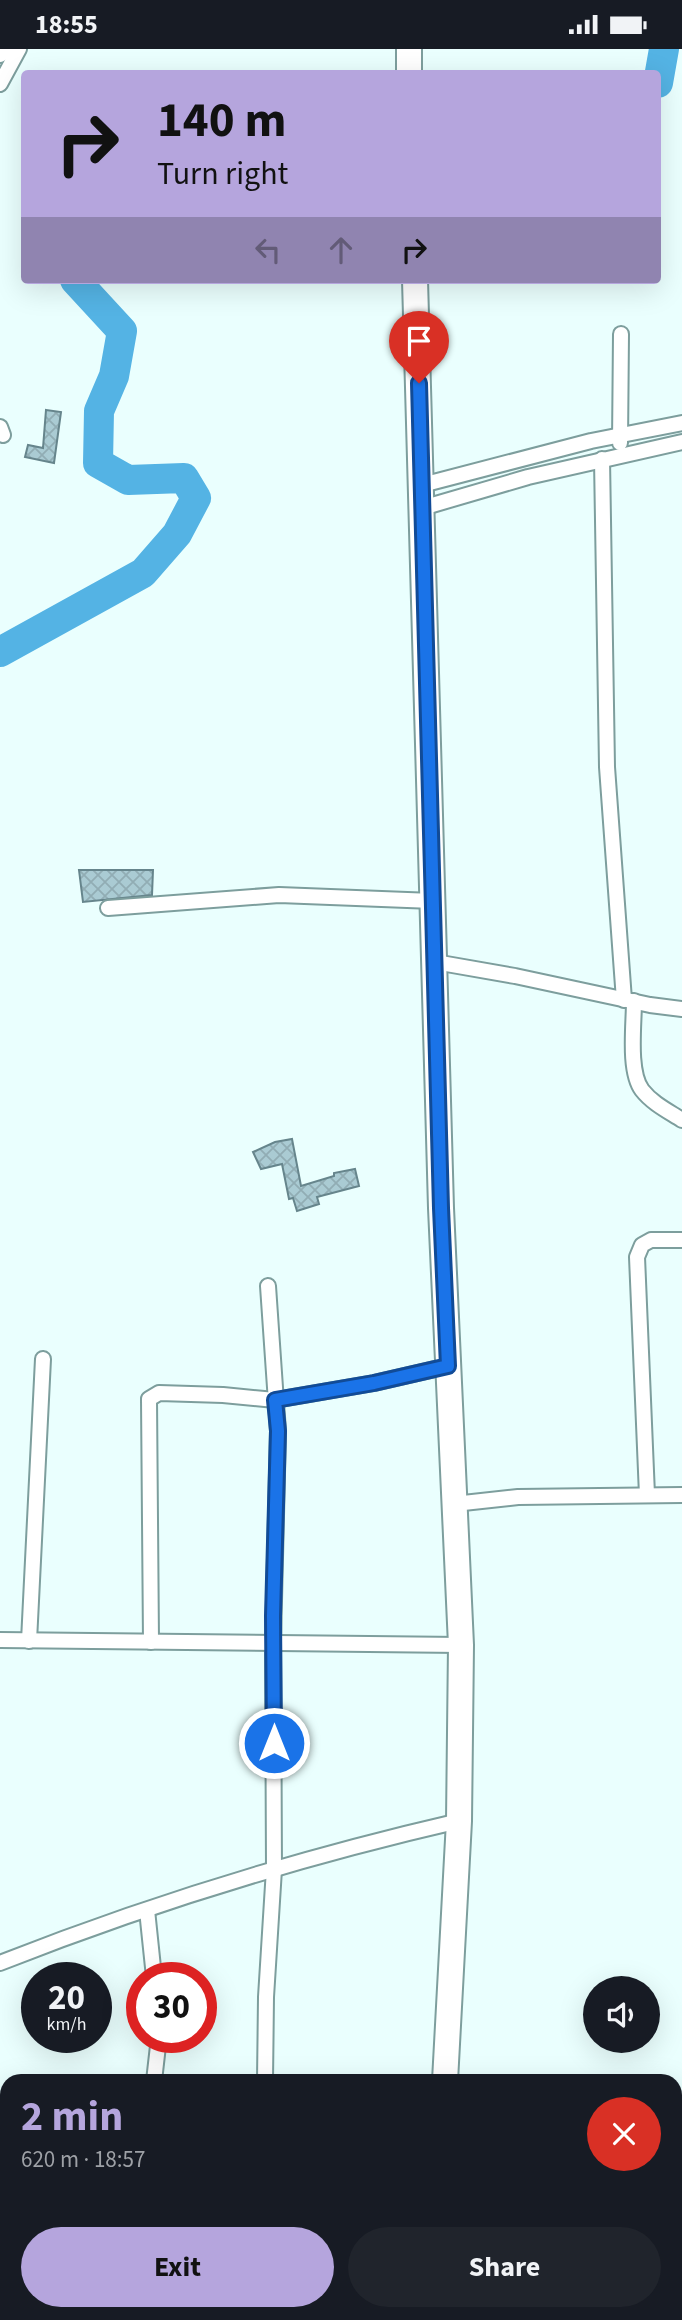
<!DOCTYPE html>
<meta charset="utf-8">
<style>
body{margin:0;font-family:"Source Sans 3",sans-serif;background:#20242c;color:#f1f3f6;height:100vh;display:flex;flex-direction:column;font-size:26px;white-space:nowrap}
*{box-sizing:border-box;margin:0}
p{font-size:23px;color:#9ea1a6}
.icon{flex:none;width:38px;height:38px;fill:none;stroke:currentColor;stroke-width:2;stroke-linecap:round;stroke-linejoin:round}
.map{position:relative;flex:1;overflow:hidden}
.details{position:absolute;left:0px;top:2025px;width:682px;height:247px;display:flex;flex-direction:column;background:#171b24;border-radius:21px 21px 0 0;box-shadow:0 7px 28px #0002}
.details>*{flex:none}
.hud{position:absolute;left:21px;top:21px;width:640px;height:214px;border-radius:7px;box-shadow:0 7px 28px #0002;background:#b5a5dd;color:#111;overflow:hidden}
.fabs{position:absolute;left:583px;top:1927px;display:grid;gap:14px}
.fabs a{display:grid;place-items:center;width:77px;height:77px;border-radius:50%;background:#171b24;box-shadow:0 7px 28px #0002;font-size:35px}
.speed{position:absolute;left:21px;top:1913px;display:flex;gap:14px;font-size:35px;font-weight:700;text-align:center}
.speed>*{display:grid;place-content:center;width:91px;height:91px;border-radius:50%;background:#171b24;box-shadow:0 7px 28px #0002;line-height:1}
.speed small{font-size:18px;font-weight:400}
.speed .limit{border:10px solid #d22;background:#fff;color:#111}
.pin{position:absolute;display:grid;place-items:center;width:60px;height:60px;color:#fff;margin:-72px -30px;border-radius:50% 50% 50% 0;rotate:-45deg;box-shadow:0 0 7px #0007}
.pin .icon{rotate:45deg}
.me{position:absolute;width:77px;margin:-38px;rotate:0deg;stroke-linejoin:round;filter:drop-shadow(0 0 5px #0008)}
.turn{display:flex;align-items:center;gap:24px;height:147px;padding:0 21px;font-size:32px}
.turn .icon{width:91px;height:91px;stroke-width:2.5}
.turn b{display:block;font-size:49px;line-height:60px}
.lanes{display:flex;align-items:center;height:66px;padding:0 21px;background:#0003;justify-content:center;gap:35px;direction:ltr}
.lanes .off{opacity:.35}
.round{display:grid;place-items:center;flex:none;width:74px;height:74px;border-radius:37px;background:#20242c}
.summary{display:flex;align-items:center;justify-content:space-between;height:119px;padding:0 21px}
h1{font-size:42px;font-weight:700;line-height:52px;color:#b5a5dd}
.cta{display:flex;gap:14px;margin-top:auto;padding:14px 21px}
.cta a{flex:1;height:80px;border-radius:42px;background:#b5a5dd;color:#111;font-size:28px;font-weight:700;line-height:80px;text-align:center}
.cta a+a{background:#20242c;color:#f1f3f6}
.status{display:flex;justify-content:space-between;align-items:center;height:49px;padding:0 35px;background:#171b24;direction:ltr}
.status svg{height:19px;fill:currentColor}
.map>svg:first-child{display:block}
</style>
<div class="status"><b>18:55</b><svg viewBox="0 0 49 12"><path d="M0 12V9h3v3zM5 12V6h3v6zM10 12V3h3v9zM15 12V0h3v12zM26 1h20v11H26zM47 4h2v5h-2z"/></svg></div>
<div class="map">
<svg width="682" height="2271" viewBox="0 0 682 2271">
<defs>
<pattern id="building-cross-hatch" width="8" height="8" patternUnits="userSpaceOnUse" patternTransform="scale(1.75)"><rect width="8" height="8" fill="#aacbd3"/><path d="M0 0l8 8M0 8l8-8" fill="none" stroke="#91adb4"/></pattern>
</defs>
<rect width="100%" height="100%" fill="#eafffe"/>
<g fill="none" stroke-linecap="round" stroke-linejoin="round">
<g stroke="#54b3e4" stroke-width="30">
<path d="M658 34 664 0"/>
<path d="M0 603 143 524 177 485 196 449 184 429 128 431 98 414 99 362 114 327 122 282 75 231"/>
</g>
</g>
<g fill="url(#building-cross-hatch)" stroke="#66858c" stroke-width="2">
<path d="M46 361 61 363 54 414 25 408 28 396 43 399Z"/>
<path d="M79 821H153L152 846 83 853Z"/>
<path d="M292 1090 301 1137 334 1127V1124L355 1120 359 1137 317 1148 319 1155 297 1162 293 1149 289 1150 282 1115 261 1120 253 1103 275 1093Z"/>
</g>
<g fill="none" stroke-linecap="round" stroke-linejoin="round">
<defs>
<g id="street">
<path d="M0 6 10 0"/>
<path d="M0 35 19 0"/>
<path d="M0 378 3 386"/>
<path d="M620 394 621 285"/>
<path d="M602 410 607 718 624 951"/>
<path d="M422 436 591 392 682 374"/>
<path d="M422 459 528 428 682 393"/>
<path d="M108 859 279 846 433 852"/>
<path d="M435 913 515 927 650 956 682 960"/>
<path d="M634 952C634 976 628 1022 642 1041 652 1054 668 1062 682 1071"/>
<path d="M647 1446 637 1208 642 1196 651 1191H682"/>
<path d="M454 1455 518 1448 682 1446"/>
<path d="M0 1591 461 1596"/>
<path d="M29 1592 43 1310"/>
<path d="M151 1593 149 1350 159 1344 223 1346 275 1351 374 1334 448 1317"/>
<path d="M147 1861 154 1928"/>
<path d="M0 1914C149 1855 303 1808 459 1772"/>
<path d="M154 2032 159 1988"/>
<path d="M265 2032 266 1948 274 1820 273 1594 278 1382 268 1237"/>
<path d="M676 2109 682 2106"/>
<path d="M0 2226 7 2229"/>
<path d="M82 2264 95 2271"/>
<path d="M651 2264 652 2271"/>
<path d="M111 2271 113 2264"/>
<path d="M221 2271 223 2264"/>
</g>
<g id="highway">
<path d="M409 0V24"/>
<path d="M415 231 441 1159 461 1596 459 1772 445 2032"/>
<path d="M435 2271V2264"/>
</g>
</defs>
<use href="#street" stroke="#7d9e9d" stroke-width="18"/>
<use href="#highway" stroke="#7d9e9d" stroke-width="28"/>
<use href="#street" stroke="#fff" stroke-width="14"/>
<use href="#highway" stroke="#fff" stroke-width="24"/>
</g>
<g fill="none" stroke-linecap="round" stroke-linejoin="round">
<defs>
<path id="route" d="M274 1694 273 1567 278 1382 275 1351 374 1334 448 1317 441 1159 419 334"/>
</defs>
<use href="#route" stroke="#114b97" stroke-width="18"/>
<use href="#route" stroke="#1a73e8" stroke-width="12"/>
</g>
</svg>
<div class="fabs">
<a><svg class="icon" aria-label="sound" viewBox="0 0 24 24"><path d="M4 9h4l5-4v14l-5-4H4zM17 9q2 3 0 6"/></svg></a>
</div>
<div class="speed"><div>20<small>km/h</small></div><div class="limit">30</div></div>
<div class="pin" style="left:419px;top:334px;background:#d93025"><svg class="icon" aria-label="arrive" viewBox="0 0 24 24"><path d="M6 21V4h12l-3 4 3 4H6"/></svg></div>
<svg class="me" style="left:274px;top:1694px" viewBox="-20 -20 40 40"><circle r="17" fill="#1a73e8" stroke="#fff" stroke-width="3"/><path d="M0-11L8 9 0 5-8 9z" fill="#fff"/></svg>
<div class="hud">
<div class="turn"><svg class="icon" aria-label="right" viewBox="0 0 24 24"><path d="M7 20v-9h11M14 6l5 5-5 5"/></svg><div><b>140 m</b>Turn right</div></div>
<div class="lanes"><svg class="icon off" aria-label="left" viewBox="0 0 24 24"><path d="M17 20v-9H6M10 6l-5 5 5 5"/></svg><svg class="icon off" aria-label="ahead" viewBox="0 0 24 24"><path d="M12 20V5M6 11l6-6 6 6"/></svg><svg class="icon" aria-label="right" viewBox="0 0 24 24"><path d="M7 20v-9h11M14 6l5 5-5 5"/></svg></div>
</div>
<section class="details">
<div class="summary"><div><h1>2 min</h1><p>620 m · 18:57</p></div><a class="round" style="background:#d93025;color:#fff"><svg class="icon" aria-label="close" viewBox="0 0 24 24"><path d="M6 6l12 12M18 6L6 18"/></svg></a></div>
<div class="cta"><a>Exit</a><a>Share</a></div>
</section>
</div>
